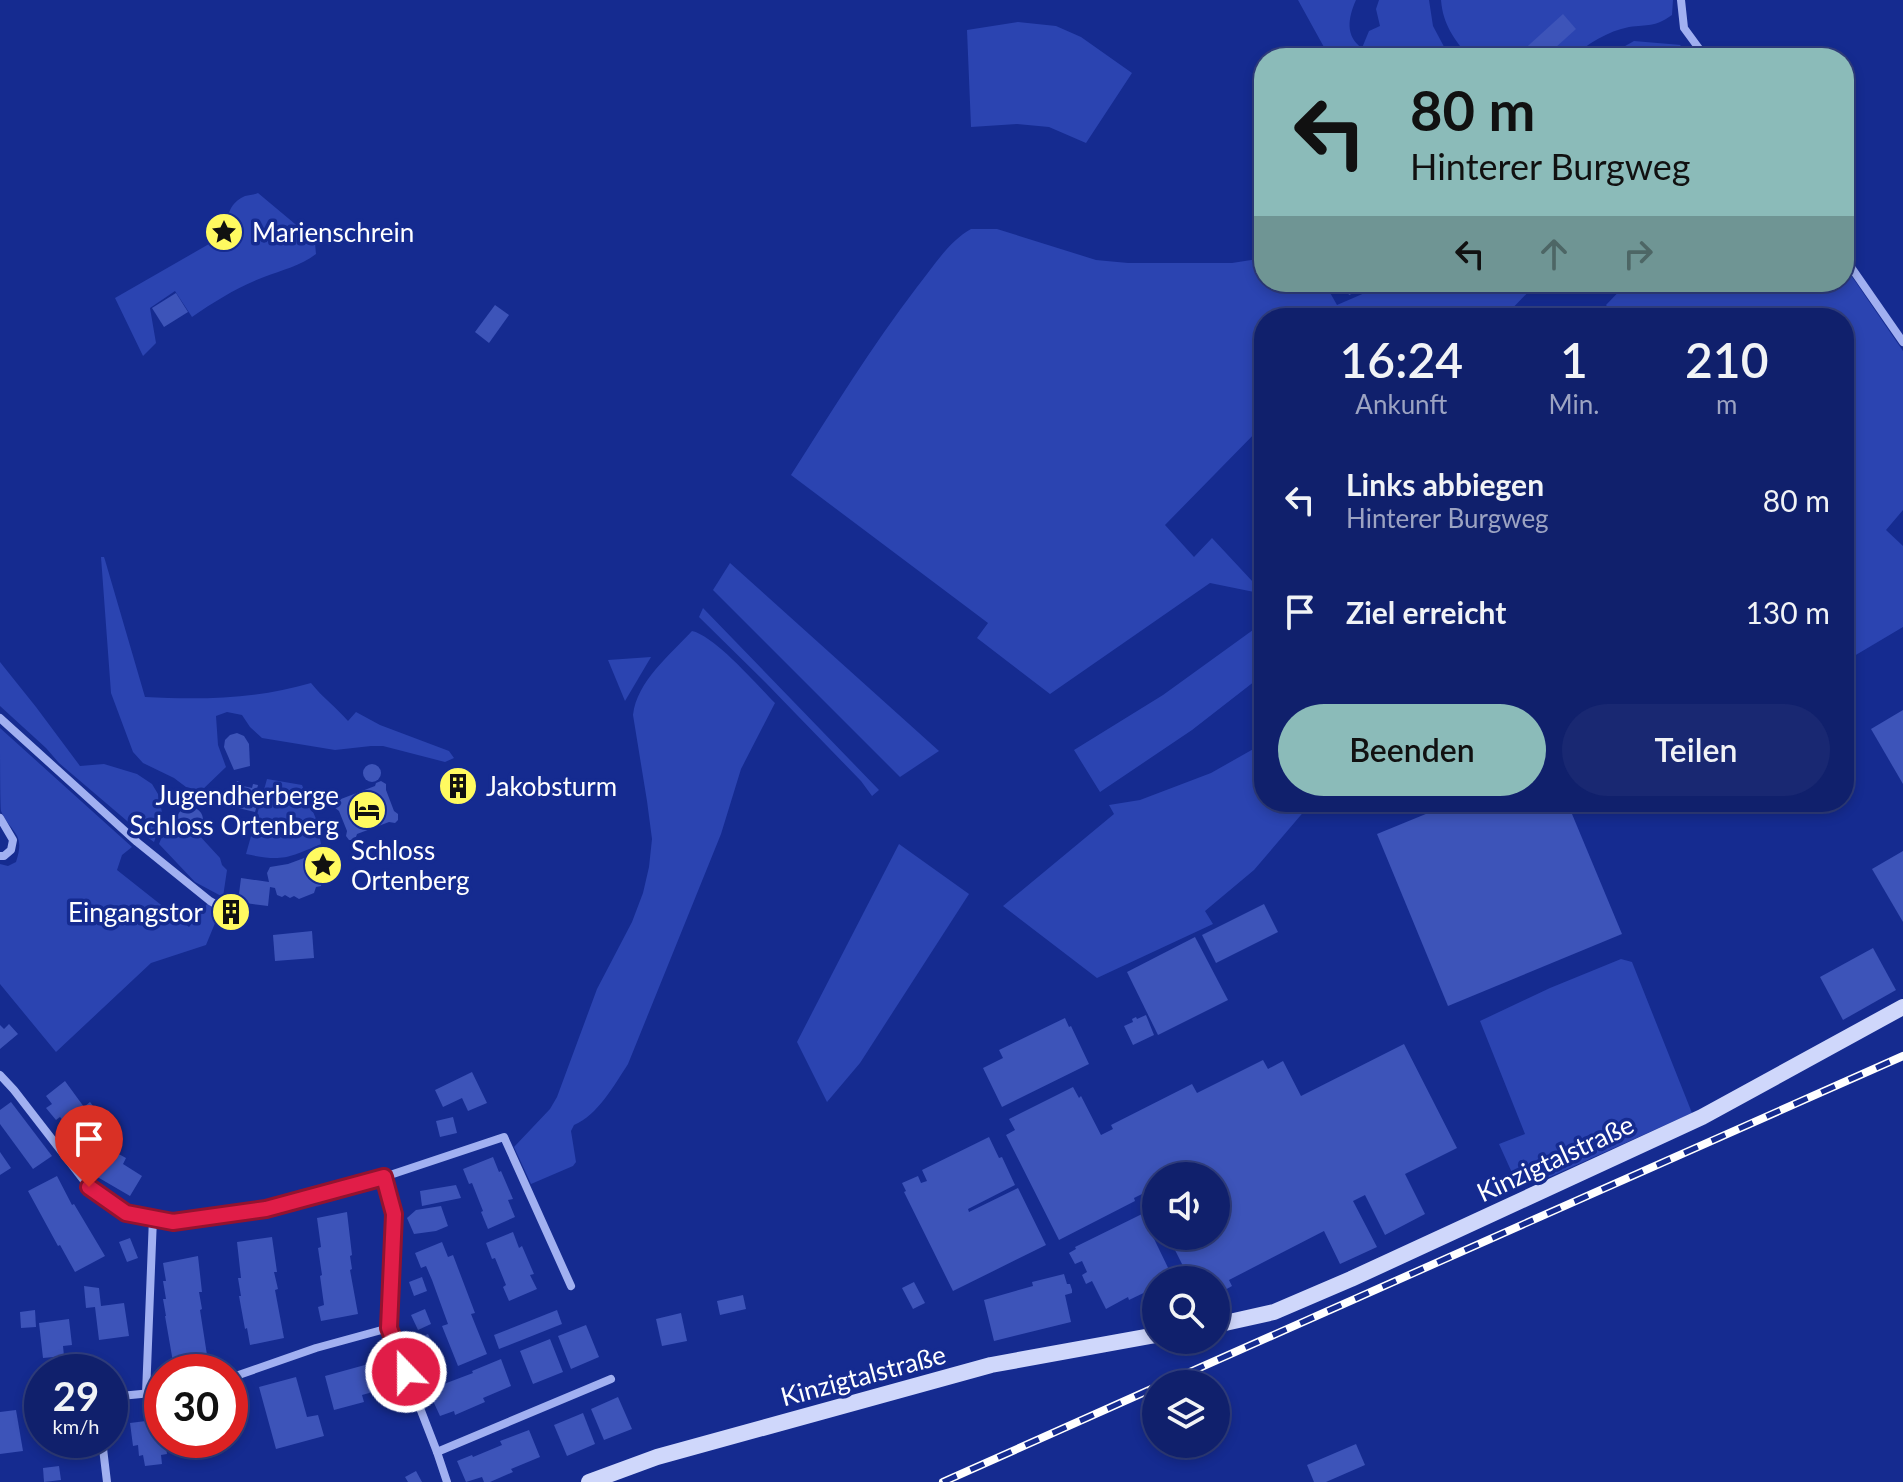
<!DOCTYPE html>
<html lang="de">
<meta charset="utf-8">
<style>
body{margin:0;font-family:Lato,sans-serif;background:#192872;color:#f1f3f6;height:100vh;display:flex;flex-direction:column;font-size:30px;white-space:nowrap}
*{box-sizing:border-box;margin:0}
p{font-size:26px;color:#9ca3c2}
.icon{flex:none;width:44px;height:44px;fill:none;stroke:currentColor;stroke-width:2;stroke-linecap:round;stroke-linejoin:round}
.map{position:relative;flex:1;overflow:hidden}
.panel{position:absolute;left:1254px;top:308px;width:600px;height:504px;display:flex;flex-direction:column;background:#10206c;border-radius:32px;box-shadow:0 4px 12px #0003,0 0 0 2px #303e7f}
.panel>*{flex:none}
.hud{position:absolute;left:1254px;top:48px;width:600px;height:244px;border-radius:32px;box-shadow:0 4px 12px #0003,0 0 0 2px #303e7f;background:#8bbbb9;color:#111;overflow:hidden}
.controls{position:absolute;left:1142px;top:1162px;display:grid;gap:16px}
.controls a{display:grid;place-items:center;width:88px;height:88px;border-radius:50%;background:#10206c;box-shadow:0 4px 12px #0003,0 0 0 2px #303e7f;font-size:40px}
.speed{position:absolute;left:24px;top:1354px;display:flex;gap:16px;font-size:40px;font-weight:700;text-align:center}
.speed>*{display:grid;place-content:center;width:104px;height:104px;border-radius:50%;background:#10206c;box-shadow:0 4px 12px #0003,0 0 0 2px #303e7f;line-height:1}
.speed small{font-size:20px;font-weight:400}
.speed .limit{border:12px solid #d22;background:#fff;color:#111}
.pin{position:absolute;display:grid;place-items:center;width:68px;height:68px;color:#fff;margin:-82px -34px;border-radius:50% 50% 50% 0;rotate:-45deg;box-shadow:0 0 8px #0007}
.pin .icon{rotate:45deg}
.me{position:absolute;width:88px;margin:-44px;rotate:338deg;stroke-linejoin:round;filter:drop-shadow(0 0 6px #0008)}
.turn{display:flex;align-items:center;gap:28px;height:168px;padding:0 24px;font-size:36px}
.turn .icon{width:104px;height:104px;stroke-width:2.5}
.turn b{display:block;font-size:56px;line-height:68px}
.lanes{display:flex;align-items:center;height:76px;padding:0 24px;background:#0003;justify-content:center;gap:40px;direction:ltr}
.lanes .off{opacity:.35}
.eta{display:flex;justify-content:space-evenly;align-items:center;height:136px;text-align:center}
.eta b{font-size:48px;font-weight:600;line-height:56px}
.action{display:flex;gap:16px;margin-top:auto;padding:16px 24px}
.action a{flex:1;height:92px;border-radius:48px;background:#8bbbb9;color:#111;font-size:32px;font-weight:600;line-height:92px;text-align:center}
.action a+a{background:#192872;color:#f1f3f6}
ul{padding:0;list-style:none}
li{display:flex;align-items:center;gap:24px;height:112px;padding:0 24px}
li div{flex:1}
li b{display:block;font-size:30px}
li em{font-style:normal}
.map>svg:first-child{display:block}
</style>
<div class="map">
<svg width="1903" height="1482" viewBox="0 0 1903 1482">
<rect width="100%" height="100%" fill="#152b90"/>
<g fill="#2b44b1">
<path d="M1298 0H1356C1348 18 1345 36 1362 48L1369 31 1380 26 1376 9 1379 0H1429L1433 26 1450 58H1332L1325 49Z"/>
<path d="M1441 0H1673L1672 15C1653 28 1649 24 1629 27 1608 31 1587 44 1572 58H1469C1454 38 1443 25 1441 0Z"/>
<path d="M1018 22 1056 26 1081 37 1132 73 1086 143 1049 127 1017 124 971 127 967 30Z"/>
<path d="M1634 41 1681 45 1667 58H1604Z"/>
<path d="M258 193 313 239 315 243 316 254C300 266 282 270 264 277 238 287 215 301 192 317L175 291 150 308 156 343 143 356 115 298 216 240C231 227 222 206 245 196 249 195 254 195 258 193Z"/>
<path d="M971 229H997L1096 260 1128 263H1232L1264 258V282H1324L1337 305 1390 282H1538L1503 318H1264V424L1165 525 1194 557 1212 538 1253 582 1264 571V594L1210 583 1050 694 977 638 988 623 791 475C832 411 871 347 917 287 933 267 949 241 971 229Z"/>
<path d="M1844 265 1903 351V510L1886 530 1903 546V627L1844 662V318H1602L1610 310 1606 305 1628 282H1844Z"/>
<path d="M101 557H104L105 560 145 697C202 700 256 699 311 683 322 697 336 707 348 721L356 712 380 725 449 751 454 758 445 762 383 746H371L335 750 262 738 250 727 242 715 227 712 216 716 218 745 226 767 200 792 186 787 174 778 143 763 133 752 111 693Z"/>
<path d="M730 563 939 751 900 777 713 590Z"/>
<path d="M703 608 879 790 872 796 861 781 765 682 699 617Z"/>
<path d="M1264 622V674L1192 730 1100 792 1074 750 1163 695Z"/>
<path d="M692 631C715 636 757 685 775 703L741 769 721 834 628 1064C615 1084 597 1116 574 1125L571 1131 576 1162 573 1166 531 1184 514 1147 550 1109 557 1097 597 989 632 922 643 893 649 867 652 839 647 801 633 715C637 681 670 655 692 631Z"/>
<path d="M651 657 625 701 608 660Z"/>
<path d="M0 662 36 707 80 766 104 764 137 774 152 784 158 794 163 817 154 842 140 832 59 763 46 748 0 706Z"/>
<path d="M0 728 132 847 122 855 117 870 189 927 207 904 220 911 206 945 151 963 56 1052 0 984V864L8 866 16 862C26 832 11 834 1 811 0 800 0 744 0 728Z"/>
<path d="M1264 743V802H1312L1254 870 1205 911 1213 924 1097 978 1003 906 1114 814 1109 805 1140 800 1211 773Z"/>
<path d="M267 779 302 785 316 819 321 844C288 858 282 862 246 854Z"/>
<path d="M175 823C180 833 186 836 197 833L220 858 222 865 227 870 223 897 195 882 159 844 167 824Z"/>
<path d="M899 844 969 894 860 1063 827 1102 797 1042Z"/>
<path d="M1621 959 1632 962 1692 1113 1543 1180 1530 1182 1513 1175 1499 1144 1525 1134 1480 1021 1550 988Z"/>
</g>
<g fill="#3d54b9">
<path d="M1563 14 1576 29 1544 58H1519L1517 56Z"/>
<path d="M1344 282H1380L1349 295Z"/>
<path d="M176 293 188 312 164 327 152 308Z"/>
<path d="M495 305 509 315 489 343 475 332Z"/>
<path d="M1903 710V784L1871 729Z"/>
<path d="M237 733 244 736 249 744 250 766 234 770 224 747 225 740 230 735Z"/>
<circle cx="372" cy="773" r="9"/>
<circle cx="458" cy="786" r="9"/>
<path d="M237 781 244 783 243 786 252 788 253 784 258 785 257 789 261 790 255 812 234 807 238 790 234 789Z"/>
<path d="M381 781 386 784V790L394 811 398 814V820L395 823 389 822 357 834 355 840H349L346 836 347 831 339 811 334 807V802L336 799H341L375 786 376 783Z"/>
<path d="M1455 802H1567L1622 934 1448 1006 1377 834Z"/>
<circle cx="190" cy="820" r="13"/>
<path d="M323 851 328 852 330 856 328 860 327 879 322 881 321 886 316 887 314 893 299 899 294 896 290 898 285 895 282 897 277 895 275 888 270 887 268 906 238 902 241 878 269 882 267 873 270 867 288 864Z"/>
<path d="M1903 851V922L1872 869Z"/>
<path d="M227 901 242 906 235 923 221 917Z"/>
<path d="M1264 904 1278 932 1216 963 1202 935Z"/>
<path d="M312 931 314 958 275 961 273 935Z"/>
<path d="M1195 937 1228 1000 1158 1035 1127 972Z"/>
<path d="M1873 948 1896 990 1843 1020 1820 977Z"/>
<path d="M1146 1015 1154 1035 1133 1045 1124 1026 1133 1022 1132 1019 1136 1017 1137 1019Z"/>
<path d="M1065 1018 1069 1027 1071 1026 1089 1064 1002 1107 983 1068 1003 1058 999 1050Z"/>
<path d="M9 1024 18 1034 0 1049V1025L4 1029Z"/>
<path d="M1404 1044 1457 1148 1405 1174 1425 1214 1385 1235 1365 1195 1353 1201 1377 1247 1340 1264 1324 1231 1229 1280 1232 1286 1216 1295V1280H1190L1168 1236H1216V1176H1156V1211L1146 1192 1134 1198 1135 1201 1059 1240 1006 1135 1015 1130 1009 1119 1073 1087 1079 1098 1081 1096 1101 1135 1113 1129 1111 1125 1192 1084 1197 1093 1263 1060 1268 1069 1283 1061 1301 1096Z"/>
<path d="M472 1072 487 1103 468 1111 462 1098 443 1107 435 1090Z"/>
<path d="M65 1081 84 1107 90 1102 107 1124 93 1135 104 1150 89 1162 74 1144 79 1140 60 1117 56 1120 46 1108 52 1104 46 1096Z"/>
<path d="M11 1102 52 1156 33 1169 0 1124V1110Z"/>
<path d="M453 1117 457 1133 440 1137 436 1121Z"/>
<path d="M989 1137 999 1158 1002 1157 1015 1185 968 1209 969 1212 1018 1188 1046 1245 953 1291 904 1192 906 1191 902 1183 918 1176 921 1183 927 1181 922 1170Z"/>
<path d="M0 1152 11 1168 0 1175Z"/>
<path d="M115 1152 126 1158 123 1164 142 1176 130 1196 94 1175 104 1156 111 1160Z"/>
<path d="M493 1157 499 1172 501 1171 513 1199 508 1200 515 1217 488 1229 481 1212 483 1211 472 1183 469 1184 463 1169Z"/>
<path d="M57 1176 72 1205 74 1204 105 1256 75 1272 60 1245 58 1246 28 1191Z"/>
<path d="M456 1185 461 1198 422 1206 420 1191Z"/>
<path d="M441 1206 448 1226 436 1231 414 1234 407 1218 416 1210Z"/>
<path d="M347 1212 352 1255 350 1256 352 1269 350 1270 358 1314 321 1321 318 1307 324 1305 320 1276 322 1275 318 1248 321 1247 317 1218Z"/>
<path d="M1142 1214 1173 1278 1169 1280H1156V1287L1129 1300 1128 1297 1106 1309 1092 1281 1086 1284 1082 1275 1087 1272 1082 1261 1075 1264 1069 1253 1076 1249 1075 1247Z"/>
<path d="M513 1232 519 1248 522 1246 534 1274 530 1275 537 1289 509 1301 503 1287 506 1285 495 1258 492 1259 486 1243Z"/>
<path d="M272 1237 277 1272H274L278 1289 275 1290 284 1338 250 1345 247 1328 245 1329 239 1296H241L238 1278H241L237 1242Z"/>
<path d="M130 1238 138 1258 127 1262 119 1242Z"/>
<path d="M442 1242 448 1257 453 1255 475 1313 471 1314 487 1354 458 1366 442 1326 448 1324 432 1280 426 1266 421 1268 415 1253Z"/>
<path d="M198 1256 202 1292H199L202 1309 200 1310 207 1355 173 1362 165 1316H166L163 1299H166L163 1281H166L163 1263Z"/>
<path d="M1064 1274 1067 1284H1070L1072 1290V1293L1065 1295 1071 1322 994 1341 984 1300 1033 1286 1032 1282Z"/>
<path d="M422 1277 427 1291 414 1296 409 1282Z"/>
<path d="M914 1282 925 1303 913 1309 902 1288Z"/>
<path d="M84 1286 99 1288 101 1306 124 1303 129 1336 99 1340 95 1307 86 1308Z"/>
<path d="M743 1295 746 1309 720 1315 717 1301Z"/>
<path d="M425 1309 431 1324 418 1330 411 1315Z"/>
<path d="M35 1310 36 1327 21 1328 20 1312Z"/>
<path d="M557 1310 562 1324 499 1349 494 1335Z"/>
<path d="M681 1313 687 1341 662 1346 656 1319Z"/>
<path d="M69 1319 72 1345 63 1346 64 1356 43 1358 39 1323Z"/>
<path d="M586 1325 599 1357 571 1369 558 1336Z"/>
<path d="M428 1334 433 1345 412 1353 408 1342Z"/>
<path d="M550 1339 563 1372 533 1384 520 1351Z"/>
<path d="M501 1359 511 1386 483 1398 485 1402 455 1415 454 1411 440 1416 428 1390 473 1373 472 1371Z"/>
<path d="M383 1360 391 1387 362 1395 364 1402 334 1410 325 1376Z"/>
<path d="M296 1377 307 1417 318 1415 324 1436 276 1449 259 1387Z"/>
<path d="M618 1397 632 1429 604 1440 591 1409Z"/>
<path d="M235 1401 241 1424 230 1427V1403Z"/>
<path d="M16 1410 23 1451 0 1454V1412Z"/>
<path d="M583 1413 595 1444 567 1456 554 1425Z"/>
<path d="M162 1419V1440H165L167 1454 161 1455 162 1464 145 1466 143 1455 139 1456 138 1445 133 1446 130 1423Z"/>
<path d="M529 1430 540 1457 511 1469 513 1472 490 1482H484L482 1477 466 1482 457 1461 472 1455 473 1457 502 1445 500 1441Z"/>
<path d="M1356 1444 1365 1465 1326 1482H1314L1307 1465Z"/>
<path d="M59 1466 61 1480 44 1482 43 1468Z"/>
<path d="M416 1471 422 1482H408L405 1477Z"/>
</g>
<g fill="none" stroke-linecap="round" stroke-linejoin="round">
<g stroke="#a1b0f1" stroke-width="8">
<path d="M1681 0 1684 28 1706 58"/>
<path d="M1844 257 1903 342"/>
<path d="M0 718 137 842 210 901 224 909"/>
<path d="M0 818 13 840 11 850 4 856H0"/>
<path d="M0 1075 14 1090 89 1187 126 1213 173 1222 266 1209 384 1177 504 1137 571 1286"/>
<path d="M384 1177 394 1214 389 1328 437 1452 447 1482"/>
<path d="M230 1378 316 1348 389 1328"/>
<path d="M146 1394 153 1218"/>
<path d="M110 1397 162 1392"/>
<path d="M102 1440 107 1482"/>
<path d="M437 1452 611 1379"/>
</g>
<g stroke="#cfd7fb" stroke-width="16">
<path d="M1216 1325 1274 1312 1351 1279 1702 1117 1903 1007"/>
<path d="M589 1482 657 1457 991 1365 1156 1335"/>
</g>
<defs>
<g id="rail">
<path d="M1163 1384 1903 1056"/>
<path d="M943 1482 1156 1387"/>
</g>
</defs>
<use href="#rail" stroke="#fff" stroke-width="8"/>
<use href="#rail" stroke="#152b90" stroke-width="5" stroke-dasharray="15" stroke-linecap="butt"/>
</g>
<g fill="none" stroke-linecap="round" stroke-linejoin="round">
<defs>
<path id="route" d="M89 1187 126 1213 173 1222 266 1209 384 1177 394 1214 389 1328 406 1372"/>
</defs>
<use href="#route" stroke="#92132f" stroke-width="20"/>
<use href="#route" stroke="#e11d48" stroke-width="14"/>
</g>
<defs>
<symbol id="sight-disc" viewBox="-11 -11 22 22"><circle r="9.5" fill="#fffa60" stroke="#152b90"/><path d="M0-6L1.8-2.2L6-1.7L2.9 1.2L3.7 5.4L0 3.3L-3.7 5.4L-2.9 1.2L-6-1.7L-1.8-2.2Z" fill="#111"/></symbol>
<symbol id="building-disc" viewBox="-11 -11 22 22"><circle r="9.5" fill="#fffa60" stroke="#152b90"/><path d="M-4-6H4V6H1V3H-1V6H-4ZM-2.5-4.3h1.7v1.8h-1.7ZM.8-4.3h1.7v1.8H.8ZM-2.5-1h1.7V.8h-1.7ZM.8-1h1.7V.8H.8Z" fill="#111"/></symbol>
<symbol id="hotel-disc" viewBox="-11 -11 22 22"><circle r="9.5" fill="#fffa60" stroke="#152b90"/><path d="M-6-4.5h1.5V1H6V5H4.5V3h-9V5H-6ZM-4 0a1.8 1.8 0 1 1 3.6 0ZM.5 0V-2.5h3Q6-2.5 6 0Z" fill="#111"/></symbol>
</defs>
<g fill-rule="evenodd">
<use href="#sight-disc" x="202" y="210" width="44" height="44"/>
<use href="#building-disc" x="436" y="764" width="44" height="44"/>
<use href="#hotel-disc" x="345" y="788" width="44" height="44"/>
<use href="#sight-disc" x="301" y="843" width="44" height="44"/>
<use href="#building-disc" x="209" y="890" width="44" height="44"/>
</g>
<g text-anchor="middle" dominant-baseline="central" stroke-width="7" stroke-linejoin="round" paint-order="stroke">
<g font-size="26" fill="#fff" stroke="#152b90" text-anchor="start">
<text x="252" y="232">Marienschrein</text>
<text x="486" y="786">Jakobsturm</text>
<text x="339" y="795" text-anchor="end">Jugendherberge<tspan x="339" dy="30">Schloss Ortenberg</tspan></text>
<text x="351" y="850">Schloss<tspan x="351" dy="30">Ortenberg</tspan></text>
<text x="203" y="912" text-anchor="end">Eingangstor</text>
</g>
<g font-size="26" fill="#fff" stroke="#152b90">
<text transform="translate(1555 1158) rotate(-25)">Kinzigtalstraße</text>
<text transform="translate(863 1375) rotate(-15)">Kinzigtalstraße</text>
</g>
</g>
</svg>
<div class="controls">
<a><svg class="icon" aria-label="sound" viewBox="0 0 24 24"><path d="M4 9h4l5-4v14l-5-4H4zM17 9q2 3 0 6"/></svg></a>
<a><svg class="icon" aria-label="search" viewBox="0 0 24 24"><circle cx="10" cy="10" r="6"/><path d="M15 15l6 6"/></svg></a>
<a><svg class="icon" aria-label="layers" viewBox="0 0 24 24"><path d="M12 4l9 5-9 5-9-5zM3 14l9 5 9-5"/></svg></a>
</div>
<div class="speed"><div>29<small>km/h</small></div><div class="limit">30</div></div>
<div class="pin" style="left:89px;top:1187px;background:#d93025"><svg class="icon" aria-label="arrive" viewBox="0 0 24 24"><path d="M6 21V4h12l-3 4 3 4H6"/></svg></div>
<svg class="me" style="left:406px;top:1372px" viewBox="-20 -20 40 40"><circle r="17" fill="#e11d48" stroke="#fff" stroke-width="3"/><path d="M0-11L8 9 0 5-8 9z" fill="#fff"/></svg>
<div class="hud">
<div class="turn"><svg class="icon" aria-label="left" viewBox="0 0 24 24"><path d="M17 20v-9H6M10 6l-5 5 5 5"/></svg><div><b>80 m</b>Hinterer Burgweg</div></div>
<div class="lanes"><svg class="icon" aria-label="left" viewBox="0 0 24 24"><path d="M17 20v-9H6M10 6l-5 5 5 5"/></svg><svg class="icon off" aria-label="ahead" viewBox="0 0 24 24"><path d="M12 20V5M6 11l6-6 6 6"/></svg><svg class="icon off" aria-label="right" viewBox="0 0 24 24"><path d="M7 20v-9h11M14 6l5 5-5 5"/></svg></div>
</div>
<section class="panel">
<div class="eta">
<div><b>16:24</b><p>Ankunft</p></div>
<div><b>1</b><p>Min.</p></div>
<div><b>210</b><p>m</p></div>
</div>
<ul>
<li><svg class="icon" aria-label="left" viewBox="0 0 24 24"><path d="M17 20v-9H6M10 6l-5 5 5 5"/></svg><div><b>Links abbiegen</b><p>Hinterer Burgweg</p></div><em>80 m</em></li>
<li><svg class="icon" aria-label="arrive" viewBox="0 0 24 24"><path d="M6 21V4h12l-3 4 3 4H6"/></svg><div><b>Ziel erreicht</b></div><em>130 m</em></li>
</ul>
<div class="action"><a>Beenden</a><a>Teilen</a></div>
</section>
</div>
